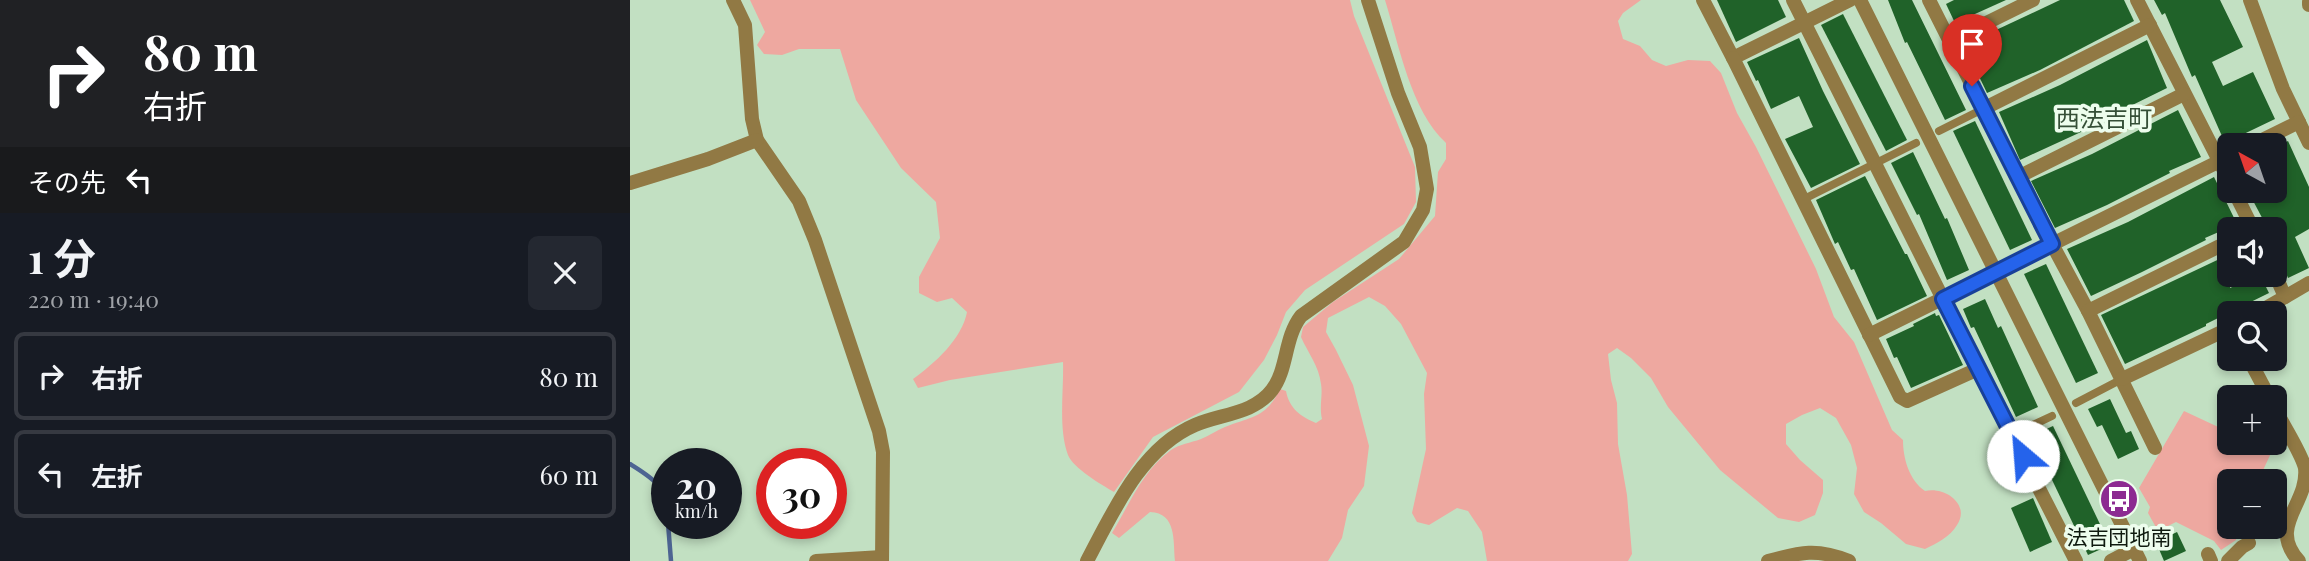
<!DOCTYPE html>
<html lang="ja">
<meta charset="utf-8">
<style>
body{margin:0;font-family:"Playfair Display","Noto Sans JP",serif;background:#242831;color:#f1f3f6;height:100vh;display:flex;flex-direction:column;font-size:26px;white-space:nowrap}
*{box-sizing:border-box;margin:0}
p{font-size:23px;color:#9ea1a6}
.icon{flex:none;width:38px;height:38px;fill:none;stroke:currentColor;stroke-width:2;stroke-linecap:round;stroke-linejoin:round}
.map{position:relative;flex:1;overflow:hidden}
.drawer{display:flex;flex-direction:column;background:#171b24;width:630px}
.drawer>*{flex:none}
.banner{background:#202124;color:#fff;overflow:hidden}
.needle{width:46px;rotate:320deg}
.tools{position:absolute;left:1587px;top:133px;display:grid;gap:14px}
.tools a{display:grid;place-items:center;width:70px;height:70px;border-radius:10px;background:#171b24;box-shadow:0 4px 10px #0003;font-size:35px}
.speed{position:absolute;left:21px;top:448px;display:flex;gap:14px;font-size:35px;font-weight:700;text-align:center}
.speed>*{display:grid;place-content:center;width:91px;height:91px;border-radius:50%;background:#171b24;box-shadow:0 4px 10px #0003;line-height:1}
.speed small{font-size:18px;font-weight:400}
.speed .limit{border:10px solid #d22;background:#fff;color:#111}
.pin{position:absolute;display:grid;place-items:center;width:60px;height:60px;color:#fff;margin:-72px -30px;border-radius:50% 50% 50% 0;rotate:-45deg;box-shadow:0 0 7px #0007}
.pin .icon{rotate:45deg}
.me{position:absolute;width:77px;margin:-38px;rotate:333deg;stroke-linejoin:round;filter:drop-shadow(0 0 5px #0008)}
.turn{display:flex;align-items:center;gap:24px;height:147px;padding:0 28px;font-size:32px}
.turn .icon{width:91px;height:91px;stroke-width:2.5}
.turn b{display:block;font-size:49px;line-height:60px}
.then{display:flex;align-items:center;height:66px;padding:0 28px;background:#0003;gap:14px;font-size:26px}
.round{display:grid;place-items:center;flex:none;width:74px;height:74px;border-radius:10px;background:#242831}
.head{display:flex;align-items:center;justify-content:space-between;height:119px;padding:0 28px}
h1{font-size:42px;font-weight:700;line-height:52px}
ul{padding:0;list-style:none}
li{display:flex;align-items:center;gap:21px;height:88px;margin:0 14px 10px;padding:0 14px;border:4px solid #363941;border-radius:10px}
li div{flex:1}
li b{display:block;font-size:26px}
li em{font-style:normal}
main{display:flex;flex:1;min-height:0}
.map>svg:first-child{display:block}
</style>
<main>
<section class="drawer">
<div class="banner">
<div class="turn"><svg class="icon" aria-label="right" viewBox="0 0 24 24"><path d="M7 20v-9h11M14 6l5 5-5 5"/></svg><div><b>80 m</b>右折</div></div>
<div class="then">その先<svg class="icon" aria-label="left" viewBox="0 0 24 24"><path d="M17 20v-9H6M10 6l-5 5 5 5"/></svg></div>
</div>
<div class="head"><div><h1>1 分</h1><p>220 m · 19:40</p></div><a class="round"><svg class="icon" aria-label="close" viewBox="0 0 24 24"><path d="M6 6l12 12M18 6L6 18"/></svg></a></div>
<ul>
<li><svg class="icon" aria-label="right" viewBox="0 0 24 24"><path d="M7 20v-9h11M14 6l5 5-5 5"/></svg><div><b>右折</b></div><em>80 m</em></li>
<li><svg class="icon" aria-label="left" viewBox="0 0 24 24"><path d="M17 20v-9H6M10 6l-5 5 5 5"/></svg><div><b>左折</b></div><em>60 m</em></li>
</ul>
</section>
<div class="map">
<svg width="1679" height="561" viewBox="0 0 1679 561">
<rect width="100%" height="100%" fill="#c2e0c2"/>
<g fill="#eea8a0">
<path d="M120 0H720L724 16 785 167 786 202 774 224 675 290 656 312 647 335 634 360 609 392 523 437 484 492C472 485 443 468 438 455 428 428 434 391 433 362L320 380 288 388 283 379C305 363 332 339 337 312L322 298 307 302 289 293V277L310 238 306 202 271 168 226 100 210 49H169L152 55 134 54 127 45 135 32Z"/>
<path d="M755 0H1011L993 13 988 21 993 39 1010 46 1022 60 1036 66 1058 60 1080 61 1091 73 1107 113 1126 147 1186 269 1204 317 1224 342 1262 430 1273 440C1273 458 1279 480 1295 491 1314 486 1341 504 1327 525 1320 537 1307 543 1295 549L1276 544 1251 523 1234 512 1224 494 1227 468 1221 445 1206 418 1190 408 1172 415 1156 424V444L1170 460 1193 480V493L1185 515 1169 522 1148 518 1090 470 1038 407 1021 378 1001 358 987 348 978 354 981 380 987 403 988 444 997 495 1002 554 998 561H857L852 532 838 511 827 508 799 525 787 522 782 513 796 449 794 394 797 373 771 324 755 306 739 297 698 318 696 332 706 350 723 385 739 446 734 486 718 510 712 538 698 561H545C543 541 547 513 520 512L489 538 482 533C499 505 513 470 541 450 550 444 560 443 571 439 579 436 587 430 595 427 622 416 636 418 650 389L656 391C659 408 671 417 686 423L692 419C689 406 693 396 691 384 689 366 678 353 671 337L673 327 703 302 769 259 805 216 808 172 816 159V143C781 111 769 45 755 0Z"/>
<path d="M1554 411 1599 432 1600 443H1623L1642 451 1628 481H1600V527H1607L1606 540 1591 550 1584 541 1546 522 1528 531 1518 513 1520 507 1509 488Z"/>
</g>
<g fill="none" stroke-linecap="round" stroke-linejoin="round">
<g stroke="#4d6492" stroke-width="4.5">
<path d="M0 464C25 480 34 484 37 514"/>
<path d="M38 523 41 561"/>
</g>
</g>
<g fill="#206229">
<path d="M1087 0H1148L1156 17 1106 42Z"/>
<path d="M1258 0H1282L1336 110 1315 120 1277 42 1275 43Z"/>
<path d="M1324 0H1376L1325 23 1316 4Z"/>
<path d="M1430 0H1494L1504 21 1410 70 1357 93 1334 45Z"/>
<path d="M1524 0H1590L1613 47 1582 62 1593 86 1623 72 1645 119 1595 143 1565 75 1562 77 1535 13 1532 15Z"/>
<path d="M1213 14 1277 140 1256 151 1191 25Z"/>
<path d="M1169 38 1193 91 1230 164 1181 188 1155 139 1183 127 1169 96 1141 109 1128 80 1126 81 1117 62Z"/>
<path d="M1517 40 1537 88 1474 119 1475 121 1390 160 1369 112 1430 85Z"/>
<path d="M1548 110 1571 157 1539 171 1540 173 1477 205 1425 228 1401 181 1462 154Z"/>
<path d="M1345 121 1402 240 1380 250 1323 131Z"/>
<path d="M1658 141 1679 187V229L1665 237 1679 268 1658 278 1645 245V229H1638L1620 195 1629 191H1645V147Z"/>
<path d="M1283 152 1315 219 1317 218 1339 270 1317 280 1289 214 1287 215 1261 163Z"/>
<path d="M1235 176 1275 254H1277L1297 296 1247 320 1224 269 1221 270 1208 242 1205 244 1186 200Z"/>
<path d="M1584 177 1607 224 1575 238 1576 240 1512 272 1461 296 1437 249 1498 222Z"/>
<path d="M1600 254V288L1630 275 1639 293 1576 324V326L1495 364 1471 315Z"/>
<path d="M1416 264 1468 373 1446 383 1394 274Z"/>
<path d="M1355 299 1368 328 1371 326 1408 407 1386 417 1344 327 1341 328 1333 309Z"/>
<path d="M1305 313 1306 316 1309 315 1333 365 1281 388 1267 357 1264 358 1256 339 1284 326 1283 324Z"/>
<path d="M1480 399 1496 433 1501 431 1509 449 1488 459 1472 425 1467 427 1458 409Z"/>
<path d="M1423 426 1480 545 1458 555 1401 436Z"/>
<path d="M1403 498 1422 542 1400 552 1381 508Z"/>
<path d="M1547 532 1556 551 1534 561 1526 542Z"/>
</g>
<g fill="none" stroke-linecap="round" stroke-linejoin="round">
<g stroke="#917944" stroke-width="8">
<path d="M1309 131 1353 109"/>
<path d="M1172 200 1286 143"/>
<path d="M1446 403 1492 379"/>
<path d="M1382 435 1422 416"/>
</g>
<g stroke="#917944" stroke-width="14">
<path d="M103 0 115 25 122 119 127 140 169 201 185 240 249 431 253 452 252 561"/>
<path d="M1073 0 1103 58 1220 0"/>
<path d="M1163 0 1348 369"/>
<path d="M1299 0 1422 244 1458 311 1525 448"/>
<path d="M1507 0 1600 182"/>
<path d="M1620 0 1653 89 1679 143"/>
<path d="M1679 2V5"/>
<path d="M1320 41 1403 0"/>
<path d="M1103 58 1270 397 1277 401 1348 369 1446 561"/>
<path d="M1353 109 1520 25"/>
<path d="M1622 145 1669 122"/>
<path d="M1388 177 1554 94"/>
<path d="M0 183 78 159 127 140"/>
<path d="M1604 191 1623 229"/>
<path d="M1655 297 1679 283"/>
<path d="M1458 311 1600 241"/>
<path d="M1627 313 1655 297 1645 274"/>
<path d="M1239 335 1600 156"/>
<path d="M1619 359 1639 397"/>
<path d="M1492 379 1600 328"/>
<path d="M1645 409C1652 423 1672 454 1675 468 1679 504 1637 526 1669 561"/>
<path d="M1578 554 1581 561"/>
<path d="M186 561 252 557"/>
<path d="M457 561C483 512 511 448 565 425 590 414 624 414 642 390 658 369 654 338 671 316L774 242 793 210 797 189 790 147 768 93 738 0"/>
<path d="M1138 561C1171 552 1187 548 1219 561"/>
<path d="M1481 561 1504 549"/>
<path d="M1598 561 1612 547 1619 543"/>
</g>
<path stroke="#917944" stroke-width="14" d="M1230 0 1510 561"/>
</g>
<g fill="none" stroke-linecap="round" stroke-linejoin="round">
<defs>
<path id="route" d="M1342 86 1422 244 1313 299 1393 456"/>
</defs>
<use href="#route" stroke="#184099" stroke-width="18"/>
<use href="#route" stroke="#2563eb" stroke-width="12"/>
</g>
<defs>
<symbol id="bus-disc" viewBox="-11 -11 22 22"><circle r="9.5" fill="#8c2a91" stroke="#edfded"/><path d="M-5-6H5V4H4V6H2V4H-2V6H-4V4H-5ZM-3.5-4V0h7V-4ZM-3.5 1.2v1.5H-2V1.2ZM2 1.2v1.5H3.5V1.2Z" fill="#fff"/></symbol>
</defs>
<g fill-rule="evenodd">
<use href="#bus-disc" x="1467" y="477" width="44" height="44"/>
</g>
<g text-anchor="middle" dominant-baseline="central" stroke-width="7" stroke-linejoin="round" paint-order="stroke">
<g font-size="21" fill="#0f1a0f" stroke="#edfded">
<text x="1489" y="536">法吉団地南</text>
</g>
<g font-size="24" fill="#354f37" stroke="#edfded">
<text x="1474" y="117">西法吉町</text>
</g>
</g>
</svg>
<div class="tools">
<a><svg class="needle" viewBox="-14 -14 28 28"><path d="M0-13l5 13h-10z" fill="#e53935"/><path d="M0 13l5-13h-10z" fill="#9ea1a6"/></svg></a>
<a><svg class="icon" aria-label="sound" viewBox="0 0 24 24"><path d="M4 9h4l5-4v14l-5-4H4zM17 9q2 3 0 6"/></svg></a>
<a><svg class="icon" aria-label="search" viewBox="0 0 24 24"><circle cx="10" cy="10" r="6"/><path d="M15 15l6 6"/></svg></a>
<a>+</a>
<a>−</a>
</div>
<div class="speed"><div>20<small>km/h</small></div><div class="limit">30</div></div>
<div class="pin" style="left:1342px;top:86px;background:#d93025"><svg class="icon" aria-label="arrive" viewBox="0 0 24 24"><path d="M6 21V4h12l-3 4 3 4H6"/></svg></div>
<svg class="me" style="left:1393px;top:456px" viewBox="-20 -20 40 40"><circle r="19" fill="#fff"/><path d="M0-13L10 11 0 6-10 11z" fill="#2563eb"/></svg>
</div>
</main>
